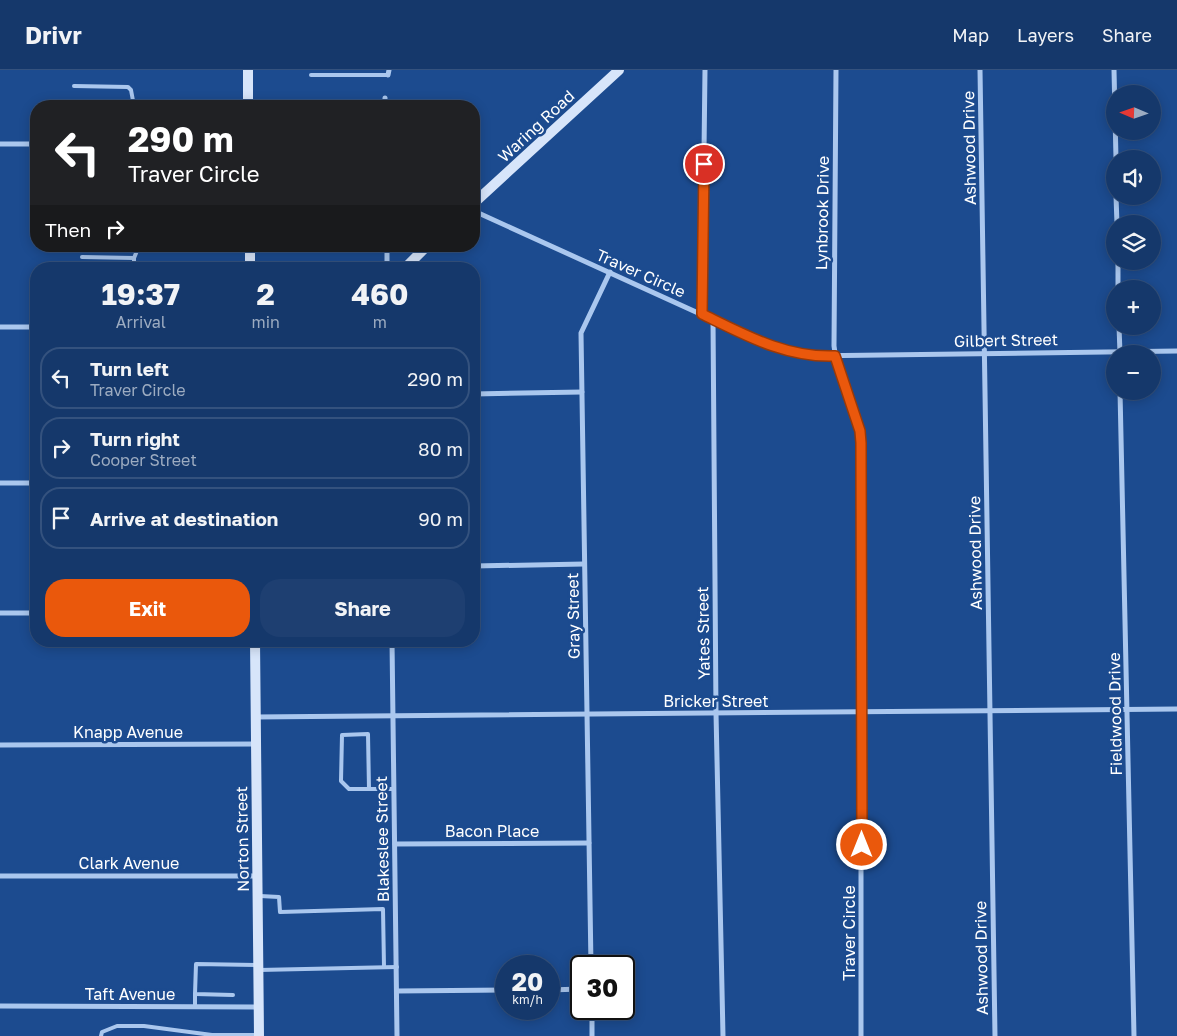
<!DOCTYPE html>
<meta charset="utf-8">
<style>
body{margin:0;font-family:"Golos Text",sans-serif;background:#1e3f71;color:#f1f3f6;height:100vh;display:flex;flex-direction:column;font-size:19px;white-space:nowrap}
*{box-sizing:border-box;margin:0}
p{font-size:16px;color:#9dacc1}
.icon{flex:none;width:28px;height:28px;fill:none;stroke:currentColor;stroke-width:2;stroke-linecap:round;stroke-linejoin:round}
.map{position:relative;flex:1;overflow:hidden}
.details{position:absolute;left:30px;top:192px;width:450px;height:385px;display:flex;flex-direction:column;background:#15386b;border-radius:20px;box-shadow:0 2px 12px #0003,0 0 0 1px #34527e}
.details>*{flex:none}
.top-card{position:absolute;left:30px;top:30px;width:450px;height:152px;border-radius:20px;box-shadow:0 2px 12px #0003,0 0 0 1px #34527e;background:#202124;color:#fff;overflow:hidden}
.needle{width:32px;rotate:272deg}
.fabs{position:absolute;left:1106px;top:15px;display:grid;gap:10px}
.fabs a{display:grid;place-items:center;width:55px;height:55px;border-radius:50%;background:#15386b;box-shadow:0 2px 12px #0003,0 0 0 1px #34527e;font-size:25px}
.speed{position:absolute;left:495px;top:885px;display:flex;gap:10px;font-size:25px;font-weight:700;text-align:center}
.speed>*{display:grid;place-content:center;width:65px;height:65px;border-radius:50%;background:#15386b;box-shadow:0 2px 12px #0003,0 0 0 1px #34527e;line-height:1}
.speed small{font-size:12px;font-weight:400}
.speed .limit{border:2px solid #111;border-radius:8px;background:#fff;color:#111}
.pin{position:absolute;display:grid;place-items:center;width:42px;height:42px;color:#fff;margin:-21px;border:2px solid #fff;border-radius:50%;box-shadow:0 1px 5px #0007}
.me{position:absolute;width:55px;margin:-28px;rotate:0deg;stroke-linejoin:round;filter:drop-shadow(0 0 4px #0008)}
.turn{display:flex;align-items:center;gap:18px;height:105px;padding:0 15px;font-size:22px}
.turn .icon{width:65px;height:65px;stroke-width:2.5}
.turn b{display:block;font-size:35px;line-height:42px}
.then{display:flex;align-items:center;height:48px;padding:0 15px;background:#0003;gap:10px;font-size:19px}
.eta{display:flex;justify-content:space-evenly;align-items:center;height:85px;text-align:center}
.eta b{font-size:30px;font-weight:700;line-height:35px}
.button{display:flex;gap:10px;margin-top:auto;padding:10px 15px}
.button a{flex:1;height:58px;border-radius:20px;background:#ea580c;color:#fff;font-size:20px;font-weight:700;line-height:58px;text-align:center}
.button a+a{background:#1e3f71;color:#f1f3f6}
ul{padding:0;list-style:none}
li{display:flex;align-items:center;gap:15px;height:62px;margin:0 10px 8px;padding:0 5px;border:2px solid #34527e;border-radius:20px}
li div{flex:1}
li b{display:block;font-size:19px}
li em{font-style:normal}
header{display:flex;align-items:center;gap:30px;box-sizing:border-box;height:70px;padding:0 25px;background:#15386b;border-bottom:1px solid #34527e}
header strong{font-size:24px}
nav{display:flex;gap:28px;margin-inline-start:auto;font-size:18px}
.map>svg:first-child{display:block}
</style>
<header>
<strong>Drivr</strong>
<nav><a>Map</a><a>Layers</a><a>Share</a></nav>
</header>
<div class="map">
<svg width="1177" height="966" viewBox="0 0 1177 966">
<rect width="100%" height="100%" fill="#1c4b8f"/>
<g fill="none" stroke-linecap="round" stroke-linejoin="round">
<g stroke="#aac7ee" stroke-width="4">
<path d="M311 5H388"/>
<path d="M74 16 128 17 131 20 134 36"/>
<path d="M261 176 387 181"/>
<path d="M82 187 134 188V199"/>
<path d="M134 188 139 176"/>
<path d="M369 719 368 664 342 665 341 711 349 719H394"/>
<path d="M260 826 279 827 280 842 383 839 384 897"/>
<path d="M259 900 397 897"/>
<path d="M233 925 195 924 196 894 256 895"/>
<path d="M195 937V924"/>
<path d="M101 966 102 962 117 956H144L212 965"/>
<path d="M212 966V965H259"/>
</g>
<g stroke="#aac7ee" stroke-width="5">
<path d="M836 0 834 276C838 309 857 339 861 373V966"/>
<path d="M980 0 995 966"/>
<path d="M1114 0 1116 89"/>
<path d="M388 5 389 0"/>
<path d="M385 28V36"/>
<path d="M0 74H36"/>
<path d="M1116 126 1117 154"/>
<path d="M474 141 773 277 805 286 1177 281"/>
<path d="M387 176V199"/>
<path d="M1118 191V219"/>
<path d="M702 244 705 0"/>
<path d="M713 249 716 643 723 966"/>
<path d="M1119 256 1120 283"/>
<path d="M0 257H36"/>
<path d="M1120 321 1134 966"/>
<path d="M474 324 582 322"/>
<path d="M0 413H36"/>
<path d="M474 496 584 494"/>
<path d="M0 543H36"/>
<path d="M392 571 397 966"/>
<path d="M255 647 1177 639"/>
<path d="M0 675 256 674"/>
<path d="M395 774 589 773"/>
<path d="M0 806H257"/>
<path d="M591 896 581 263 610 202"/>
<path d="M549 920 581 919"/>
<path d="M397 921 506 920"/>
<path d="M0 936 258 937"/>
<path d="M592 939V966"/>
</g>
<g stroke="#d7e5fa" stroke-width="10">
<path d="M248 0V36"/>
<path d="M474 133 619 0"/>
<path d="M250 176V199"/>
<path d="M404 199 427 176"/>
<path d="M255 571 259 966"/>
</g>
</g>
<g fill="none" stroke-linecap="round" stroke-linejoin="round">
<defs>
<path id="route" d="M704 94 702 244C745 265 786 288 835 286L860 361 861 373 862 775"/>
</defs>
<use href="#route" stroke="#983908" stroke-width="12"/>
<use href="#route" stroke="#ea580c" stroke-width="9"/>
</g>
<g text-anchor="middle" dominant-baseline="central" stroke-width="5" stroke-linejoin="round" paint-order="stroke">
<g font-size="16" fill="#fff" stroke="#1c4b8f">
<text transform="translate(536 56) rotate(-43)">Waring Road</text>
<text transform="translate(969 78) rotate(-91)">Ashwood Drive</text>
<text transform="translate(822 143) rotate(-89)">Lynbrook Drive</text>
<text transform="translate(641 203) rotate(24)">Traver Circle</text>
<text transform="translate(1006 270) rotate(-1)">Gilbert Street</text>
<text transform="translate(975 483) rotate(-91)">Ashwood Drive</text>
<text transform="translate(573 546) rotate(-91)">Gray Street</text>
<text transform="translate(703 563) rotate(-91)">Yates Street</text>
<text x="716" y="631">Bricker Street</text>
<text transform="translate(1115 644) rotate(-91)">Fieldwood Drive</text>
<text x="128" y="662">Knapp Avenue</text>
<text x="492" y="761">Bacon Place</text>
<text transform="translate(242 769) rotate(-91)">Norton Street</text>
<text transform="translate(382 769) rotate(-91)">Blakeslee Street</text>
<text x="129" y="793">Clark Avenue</text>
<text transform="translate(849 863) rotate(-90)">Traver Circle</text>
<text transform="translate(981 888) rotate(-91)">Ashwood Drive</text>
<text x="130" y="924">Taft Avenue</text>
</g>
</g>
</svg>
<div class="fabs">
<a><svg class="needle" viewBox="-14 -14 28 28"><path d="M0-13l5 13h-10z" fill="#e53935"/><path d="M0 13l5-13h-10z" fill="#9dacc1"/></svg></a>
<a><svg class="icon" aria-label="sound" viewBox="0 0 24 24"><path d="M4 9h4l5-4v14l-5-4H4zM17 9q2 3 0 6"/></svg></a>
<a><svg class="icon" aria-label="layers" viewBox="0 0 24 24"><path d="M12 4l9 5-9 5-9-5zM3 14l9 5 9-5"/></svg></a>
<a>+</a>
<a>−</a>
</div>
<div class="speed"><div>20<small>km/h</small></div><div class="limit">30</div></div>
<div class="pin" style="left:704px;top:94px;background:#d93025"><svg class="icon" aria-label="arrive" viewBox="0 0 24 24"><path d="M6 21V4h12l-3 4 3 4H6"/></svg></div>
<svg class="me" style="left:862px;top:775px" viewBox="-20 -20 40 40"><circle r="17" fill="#ea580c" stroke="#fff" stroke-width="3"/><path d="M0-11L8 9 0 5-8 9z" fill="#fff"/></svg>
<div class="top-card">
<div class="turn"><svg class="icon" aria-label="left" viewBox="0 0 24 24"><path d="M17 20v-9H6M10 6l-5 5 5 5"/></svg><div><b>290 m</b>Traver Circle</div></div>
<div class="then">Then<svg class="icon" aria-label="right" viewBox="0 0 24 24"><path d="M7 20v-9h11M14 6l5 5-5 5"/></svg></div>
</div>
<section class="details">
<div class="eta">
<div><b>19:37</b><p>Arrival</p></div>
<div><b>2</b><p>min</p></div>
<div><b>460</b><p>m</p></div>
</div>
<ul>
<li><svg class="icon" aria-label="left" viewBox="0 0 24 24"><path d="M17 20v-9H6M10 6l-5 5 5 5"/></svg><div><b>Turn left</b><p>Traver Circle</p></div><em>290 m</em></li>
<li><svg class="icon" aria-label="right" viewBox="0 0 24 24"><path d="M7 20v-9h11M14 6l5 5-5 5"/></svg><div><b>Turn right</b><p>Cooper Street</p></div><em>80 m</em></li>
<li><svg class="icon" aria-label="arrive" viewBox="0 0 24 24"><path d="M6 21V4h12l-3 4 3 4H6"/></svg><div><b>Arrive at destination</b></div><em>90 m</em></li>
</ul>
<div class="button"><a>Exit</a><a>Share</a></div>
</section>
</div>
